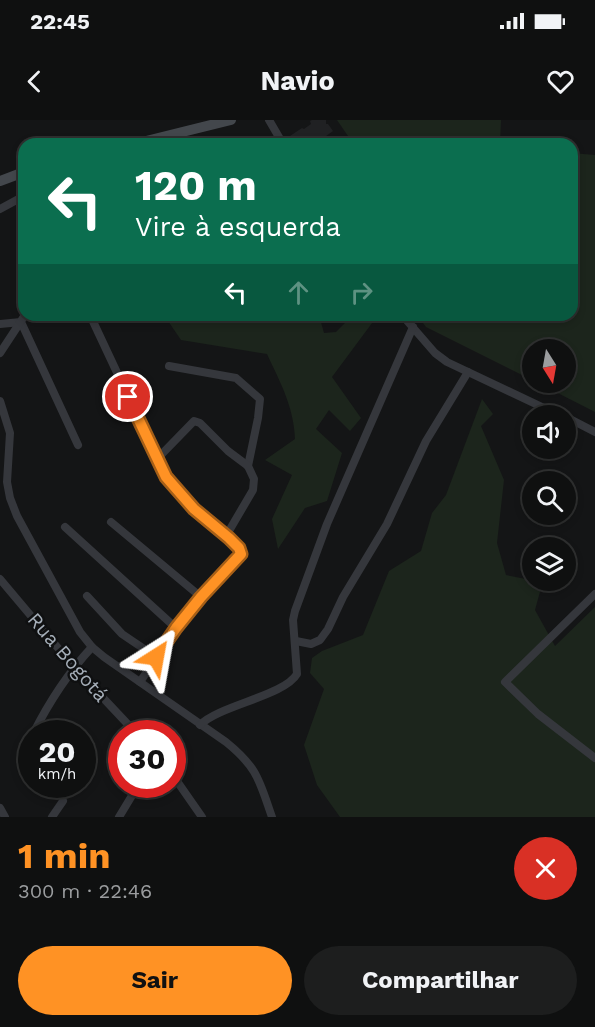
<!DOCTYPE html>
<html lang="pt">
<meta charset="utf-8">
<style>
body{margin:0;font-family:"Work Sans",sans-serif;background:#1d1e1e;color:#f1f3f6;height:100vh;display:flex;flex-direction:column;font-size:22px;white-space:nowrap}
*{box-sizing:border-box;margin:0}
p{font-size:20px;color:#9b9d9f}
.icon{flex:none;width:33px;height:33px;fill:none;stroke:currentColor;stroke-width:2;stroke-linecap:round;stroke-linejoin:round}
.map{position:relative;height:697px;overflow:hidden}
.sheet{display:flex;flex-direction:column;background:#0f1010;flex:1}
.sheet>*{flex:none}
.hud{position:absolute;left:18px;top:18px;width:560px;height:183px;border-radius:18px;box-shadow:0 3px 9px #0003,0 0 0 2px #2f3030;background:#0b6e4f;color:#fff;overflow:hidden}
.needle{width:39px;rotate:169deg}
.buttons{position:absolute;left:522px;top:219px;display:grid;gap:12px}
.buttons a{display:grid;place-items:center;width:54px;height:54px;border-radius:50%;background:#0f1010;box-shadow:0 3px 9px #0003,0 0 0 2px #2f3030;font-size:30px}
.speed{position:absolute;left:18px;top:600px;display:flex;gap:12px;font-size:30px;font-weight:700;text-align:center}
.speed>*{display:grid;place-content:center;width:78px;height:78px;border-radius:50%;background:#0f1010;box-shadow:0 3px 9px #0003,0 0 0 2px #2f3030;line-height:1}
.speed small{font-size:15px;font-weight:400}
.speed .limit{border:9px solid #d22;background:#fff;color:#111}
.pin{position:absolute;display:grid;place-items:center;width:51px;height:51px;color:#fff;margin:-26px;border:3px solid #fff;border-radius:50%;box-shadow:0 2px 6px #0007}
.me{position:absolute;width:66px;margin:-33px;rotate:34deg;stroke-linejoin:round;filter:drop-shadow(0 0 4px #0008)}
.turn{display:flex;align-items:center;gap:21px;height:126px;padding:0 18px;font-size:27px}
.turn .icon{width:78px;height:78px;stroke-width:2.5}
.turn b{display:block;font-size:42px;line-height:51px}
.lanes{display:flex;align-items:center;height:57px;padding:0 18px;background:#0003;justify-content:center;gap:30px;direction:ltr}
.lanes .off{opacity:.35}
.round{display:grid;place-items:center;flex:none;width:63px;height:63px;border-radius:32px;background:#1d1e1e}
.summary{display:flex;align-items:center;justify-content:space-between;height:102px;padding:0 18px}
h1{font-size:36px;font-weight:700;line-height:45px;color:#ff9224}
.primary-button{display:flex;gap:12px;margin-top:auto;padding:12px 18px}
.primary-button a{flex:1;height:69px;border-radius:36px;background:#ff9224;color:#111;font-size:24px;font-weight:700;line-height:69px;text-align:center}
.primary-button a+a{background:#1d1e1e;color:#f1f3f6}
.status{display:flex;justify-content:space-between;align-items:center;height:42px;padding:0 30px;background:#0f1010;direction:ltr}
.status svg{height:16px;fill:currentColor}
header{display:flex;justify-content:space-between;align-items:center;height:78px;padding:0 18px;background:#0f1010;font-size:27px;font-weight:700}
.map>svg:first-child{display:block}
</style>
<div class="status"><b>22:45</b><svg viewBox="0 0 49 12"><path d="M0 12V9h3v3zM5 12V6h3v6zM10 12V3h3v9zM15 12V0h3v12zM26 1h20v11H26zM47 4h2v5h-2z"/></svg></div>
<header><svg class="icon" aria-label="back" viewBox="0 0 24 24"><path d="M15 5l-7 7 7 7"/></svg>Navio<svg class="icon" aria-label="heart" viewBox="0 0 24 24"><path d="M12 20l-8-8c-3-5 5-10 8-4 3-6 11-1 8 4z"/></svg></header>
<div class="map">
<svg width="595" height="697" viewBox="0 0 595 697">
<rect width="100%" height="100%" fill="#141516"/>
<path fill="#202123" d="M312 0H326V4H328L333 11 322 19 325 24H296L290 16 302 8 304 9 311 4 310 1Z"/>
<g fill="#1c251c">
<path d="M337 0H501L500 24H362L361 20 348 16Z"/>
<path d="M572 33 595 35V292L538 263 566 262V230H532V260L426 207 417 195H572Z"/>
<path d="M166 195H319L324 213 336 212 353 195H378L332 257 361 298 350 311 329 290 316 309 342 333 327 381 305 388 278 429 272 399 292 355 265 340 295 319C294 287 280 262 267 234L181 220 166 198Z"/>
<path d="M482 279 493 294 481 306 504 360 497 423 506 455 536 461 541 468 535 490 555 526 595 487V697H340L317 665 304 625 324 569 310 553 312 538 322 531 363 515 389 451 421 431 432 393 446 375Z"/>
</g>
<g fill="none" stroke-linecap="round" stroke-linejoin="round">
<g stroke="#35373c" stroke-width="8">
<path d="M269 0 283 24"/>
<path d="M0 89 24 76"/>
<path d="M90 195 166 357 194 389 241 431 239 437 201 477 176 508 140 562"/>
<path d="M160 195 161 197"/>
<path d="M402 195 435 233 447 242 561 296"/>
<path d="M0 204 21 202 78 325"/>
<path d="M0 233 25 195"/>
<path d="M169 246 236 258 260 279 258 298 248 346"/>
<path d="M0 281 10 313 7 362 10 378 17 396 80 512 92 527 104 537 226 622C258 648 259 660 272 697"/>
<path d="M566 297 595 312"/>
<path d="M157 339 194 301 200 303 228 331 248 346 254 359 253 370 226 416"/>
<path d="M111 402 201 477"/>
<path d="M65 407 176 508"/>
<path d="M0 459 74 547 137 614"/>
<path d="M595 474 505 562 538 594 595 638"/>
<path d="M87 476 122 514 156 537"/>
<path d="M296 521 311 524 320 520 328 509 343 477 387 404 426 321 468 252"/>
<path d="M200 605C220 585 284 576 297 554L293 500 295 491 327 404 413 207"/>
<path d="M33 614C49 582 68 553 92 527"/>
<path d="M172 654 202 697"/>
<path d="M0 688 5 697"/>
<path d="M52 697 63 681"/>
<path d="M119 697 139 664"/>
</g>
<g stroke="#43474c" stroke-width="10">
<path d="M134 24 231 0"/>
<path d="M0 61 24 52"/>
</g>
</g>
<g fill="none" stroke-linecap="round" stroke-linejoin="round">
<defs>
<path id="route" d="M128 277 166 357 194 389 229 418 239 428 241 434 201 477 176 508 156 537"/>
</defs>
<use href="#route" stroke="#a65f17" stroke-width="15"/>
<use href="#route" stroke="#ff9224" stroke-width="10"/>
</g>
<g text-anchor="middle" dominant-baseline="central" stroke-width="5" stroke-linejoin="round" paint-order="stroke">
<g font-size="20" fill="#a5aeb8" stroke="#0f1011">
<text transform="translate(68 537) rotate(49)">Rua Bogotá</text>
</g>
</g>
</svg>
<div class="buttons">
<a><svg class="needle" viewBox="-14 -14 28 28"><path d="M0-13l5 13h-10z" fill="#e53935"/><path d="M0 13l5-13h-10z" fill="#9b9d9f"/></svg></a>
<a><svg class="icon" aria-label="sound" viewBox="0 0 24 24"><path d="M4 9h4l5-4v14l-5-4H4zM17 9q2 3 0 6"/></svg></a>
<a><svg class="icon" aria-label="search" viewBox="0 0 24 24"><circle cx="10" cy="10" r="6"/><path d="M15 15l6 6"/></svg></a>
<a><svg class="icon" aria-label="layers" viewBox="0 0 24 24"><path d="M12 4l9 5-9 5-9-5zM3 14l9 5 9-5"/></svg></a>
</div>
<div class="speed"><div>20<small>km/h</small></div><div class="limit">30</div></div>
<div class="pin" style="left:128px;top:277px;background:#d93025"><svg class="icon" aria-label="arrive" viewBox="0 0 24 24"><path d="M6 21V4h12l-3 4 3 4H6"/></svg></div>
<svg class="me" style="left:156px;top:537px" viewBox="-20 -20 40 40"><path d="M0-17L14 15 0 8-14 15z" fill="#ff9224" stroke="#fff" stroke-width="4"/></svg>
<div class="hud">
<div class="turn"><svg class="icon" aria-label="left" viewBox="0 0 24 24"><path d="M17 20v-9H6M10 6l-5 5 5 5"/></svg><div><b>120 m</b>Vire à esquerda</div></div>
<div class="lanes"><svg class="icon" aria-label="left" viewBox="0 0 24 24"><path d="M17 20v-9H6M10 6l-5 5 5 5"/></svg><svg class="icon off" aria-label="ahead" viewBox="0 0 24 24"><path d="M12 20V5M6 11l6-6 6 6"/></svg><svg class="icon off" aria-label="right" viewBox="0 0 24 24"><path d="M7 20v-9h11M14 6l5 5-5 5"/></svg></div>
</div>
</div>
<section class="sheet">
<div class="summary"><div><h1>1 min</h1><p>300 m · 22:46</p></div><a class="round" style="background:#d93025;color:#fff"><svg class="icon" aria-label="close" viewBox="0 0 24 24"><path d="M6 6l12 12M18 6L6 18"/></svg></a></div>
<div class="primary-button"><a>Sair</a><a>Compartilhar</a></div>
</section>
